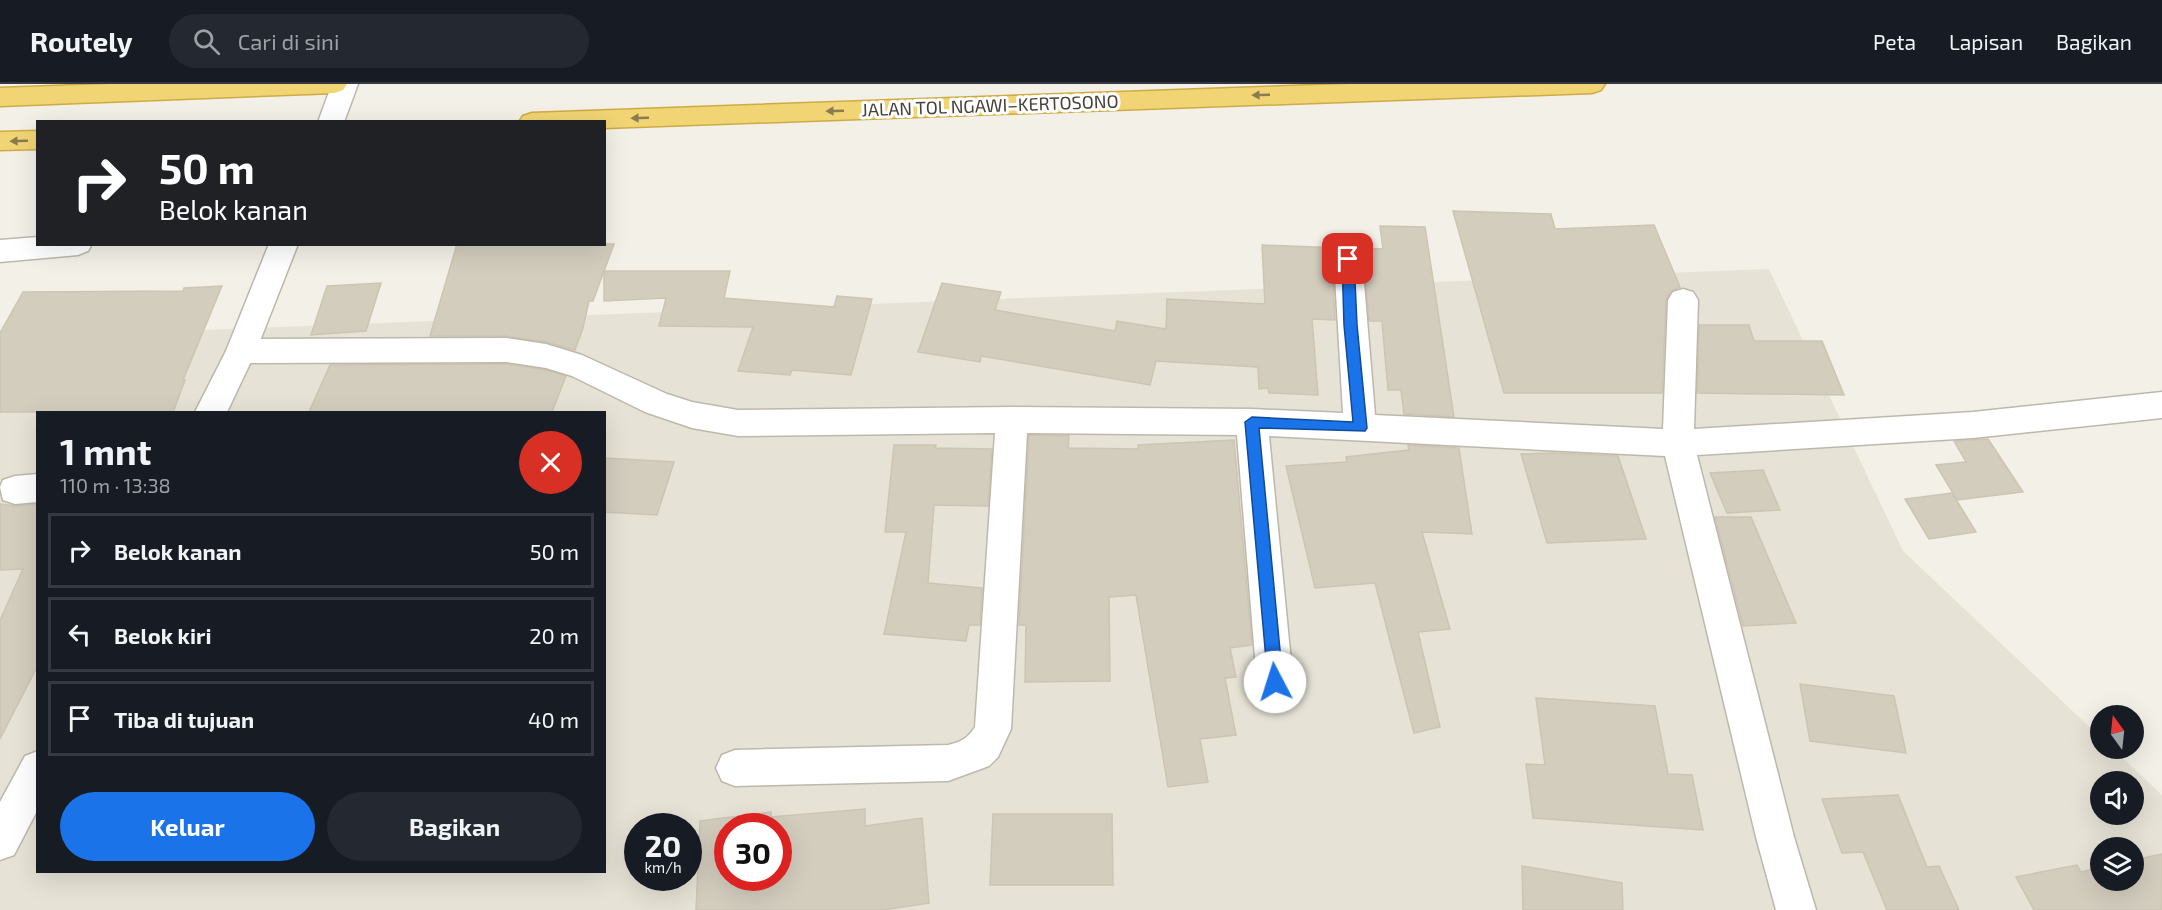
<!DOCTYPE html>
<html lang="id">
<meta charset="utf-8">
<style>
body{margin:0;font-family:"Exo 2",sans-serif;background:#242831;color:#f1f3f6;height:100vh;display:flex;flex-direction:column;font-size:22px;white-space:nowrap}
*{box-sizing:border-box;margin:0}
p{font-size:20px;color:#9ea1a6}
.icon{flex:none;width:33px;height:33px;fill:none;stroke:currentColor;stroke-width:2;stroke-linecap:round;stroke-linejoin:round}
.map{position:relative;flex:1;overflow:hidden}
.sheet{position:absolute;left:36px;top:327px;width:570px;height:462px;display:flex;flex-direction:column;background:#171b24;border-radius:0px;box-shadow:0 6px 24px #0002}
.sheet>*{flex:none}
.guide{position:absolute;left:36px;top:36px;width:570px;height:126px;border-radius:0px;box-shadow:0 6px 24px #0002;background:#202124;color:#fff;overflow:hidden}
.needle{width:39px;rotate:345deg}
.fabs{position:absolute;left:2090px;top:621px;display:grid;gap:12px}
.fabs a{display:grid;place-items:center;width:54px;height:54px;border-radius:50%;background:#171b24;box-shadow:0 6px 24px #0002;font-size:30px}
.speed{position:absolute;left:624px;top:729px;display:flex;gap:12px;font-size:30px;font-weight:700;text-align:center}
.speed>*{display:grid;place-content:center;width:78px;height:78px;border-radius:50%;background:#171b24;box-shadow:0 6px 24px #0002;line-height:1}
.speed small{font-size:15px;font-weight:400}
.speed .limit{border:9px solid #d22;background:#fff;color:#111}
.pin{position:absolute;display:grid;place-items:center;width:51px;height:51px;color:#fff;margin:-26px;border-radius:12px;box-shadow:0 3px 9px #0006}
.me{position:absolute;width:66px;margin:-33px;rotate:355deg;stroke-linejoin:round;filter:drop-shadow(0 0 4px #0008)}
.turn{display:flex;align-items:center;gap:21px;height:126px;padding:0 24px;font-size:27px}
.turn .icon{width:78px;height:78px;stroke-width:2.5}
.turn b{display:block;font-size:42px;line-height:51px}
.round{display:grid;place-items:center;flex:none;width:63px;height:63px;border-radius:32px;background:#242831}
.head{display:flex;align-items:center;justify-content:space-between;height:102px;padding:0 24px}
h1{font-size:36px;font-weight:700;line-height:45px}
.action{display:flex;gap:12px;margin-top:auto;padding:12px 24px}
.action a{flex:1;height:69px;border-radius:36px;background:#1a73e8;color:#fff;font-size:24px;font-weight:700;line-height:69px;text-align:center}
.action a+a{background:#242831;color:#f1f3f6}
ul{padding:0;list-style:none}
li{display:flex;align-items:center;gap:18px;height:75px;margin:0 12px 9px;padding:0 12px;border:3px solid #363941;border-radius:0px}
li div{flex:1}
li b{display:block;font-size:22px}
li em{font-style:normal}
header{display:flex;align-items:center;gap:36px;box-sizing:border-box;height:84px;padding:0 30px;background:#171b24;border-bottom:2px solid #363941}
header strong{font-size:28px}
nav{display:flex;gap:33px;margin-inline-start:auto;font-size:21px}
.search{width:420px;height:54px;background:#242831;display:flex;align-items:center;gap:15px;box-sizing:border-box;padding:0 21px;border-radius:33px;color:#9ea1a6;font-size:22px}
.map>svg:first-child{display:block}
</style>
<header>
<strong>Routely</strong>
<div class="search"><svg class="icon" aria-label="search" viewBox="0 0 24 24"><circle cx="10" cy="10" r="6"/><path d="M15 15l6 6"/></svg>Cari di sini</div>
<nav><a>Peta</a><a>Lapisan</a><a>Bagikan</a></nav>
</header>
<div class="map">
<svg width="2162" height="826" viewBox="0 0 2162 826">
<rect width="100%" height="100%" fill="#f2f0e7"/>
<path fill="#e6e2d6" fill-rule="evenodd" d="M1769 185 1903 467 2100 653V664L2113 665 2162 711V826H0V254ZM38 328H604V788H38ZM2100 698H2133V730H2100ZM638 742H688V794H638ZM728 742H778V794H728ZM2100 764H2133V796H2100Z"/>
<g fill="#d3cdbe" stroke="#cdc5b2" stroke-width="1.5" fill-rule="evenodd">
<path d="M1453 127 1551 130 1555 145 1654 141 1680 203 1671 207 1666 216 1662 309H1504Z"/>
<path d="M1380 142 1425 143 1454 333 1404 330 1401 306H1388L1382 237H1369L1364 175 1357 164 1383 165Z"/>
<path d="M457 160H614L593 217H589L583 244 575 266 546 258 506 252H430Z"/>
<path d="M1262 161 1341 164 1336 166 1332 175 1335 236 1312 235 1318 311 1269 309 1268 304 1259 305 1258 283 1156 277 1150 301 981 272 980 278 918 268 942 199 1001 208 995 226 1115 247 1117 237 1166 245 1167 215 1265 220Z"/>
<path d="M604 187H730L724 214 834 223 837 212 872 215 851 291 792 286 790 291 738 287 753 243 659 242 666 214 604 217Z"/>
<path d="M381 199 366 247 311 251 327 202Z"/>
<path d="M222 202 183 296H185L173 328H0V249L23 208 183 207 184 204Z"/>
<path d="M1699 241H1749L1754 257H1822L1844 311 1697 309Z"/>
<path d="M506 280 546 286 566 292 552 328H309L330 281Z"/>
<path d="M1029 351 1069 352 1068 364 1138 365V361L1234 356 1252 561 1230 564 1236 593 1225 594 1236 651 1200 655 1208 698 1168 703 1136 511 1109 513 1110 597 1025 598 1026 541H1019Z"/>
<path d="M1988 355 2023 408 1957 416 1936 381 1966 378 1954 357Z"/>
<path d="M894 361H936L935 364 992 365 988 422 934 421 928 499 982 504 980 541H969L966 557 884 550 906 448H885Z"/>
<path d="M1408 361 1459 364 1472 450 1422 448 1450 545 1418 548 1440 643 1414 649 1375 499 1315 504 1286 382 1347 378 1346 373 1409 366Z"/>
<path d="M1552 369 1618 372 1646 455 1547 459 1521 370Z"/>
<path d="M604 374 674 378 657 431 604 428Z"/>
<path d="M1763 386 1780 426 1727 429 1710 389Z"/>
<path d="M1952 409 1976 448 1929 455 1905 415Z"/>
<path d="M0 420 15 422 38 420V581L0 655V536L23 485 0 486Z"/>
<path d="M1715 433H1751L1796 539 1743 542Z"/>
<path d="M1800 600 1894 612 1906 669 1810 657Z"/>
<path d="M1536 614 1655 622 1668 690 1692 691 1703 746 1533 734 1526 680 1545 681Z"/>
<path d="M1898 711 1927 783 1939 782 1959 826H1887L1863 768 1842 769 1822 715Z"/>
<path d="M865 725V742L922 734 929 819 883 826H696L700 737 771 728V733ZM728 742H778V794H728Z"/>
<path d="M993 730H1112L1113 801H990Z"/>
<path d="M2162 770V826H2034L2016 793 2077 781 2081 788 2100 784V796H2133V776Z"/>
<path d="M1522 782 1622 799 1623 826H1523Z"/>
</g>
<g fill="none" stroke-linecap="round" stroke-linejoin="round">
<defs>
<g id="minor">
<path d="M38 153V160H92L88 167 78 171 0 178V156Z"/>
<path d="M1348 164 1358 167 1362 175 1375 331 1663 345 1668 216 1673 208 1683 205 1693 208 1698 216 1694 345 1973 328 2162 308V334L1973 354 1697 371 1794 753 1816 826H1776L1756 753 1665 372 1269 352 1293 598 1288 610 1275 615 1262 610 1257 598 1237 351 1027 349 1011 645 998 673 989 682 948 697 735 702 722 697 716 684 722 671 735 666 948 661C961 658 968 654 975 643L995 349 738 352 692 344 645 328 572 292 546 284 506 278 241 279 230 275 226 267 230 259 241 255 506 254 546 260 582 271 667 310 692 318 738 326 1012 323 1252 325 1343 329 1334 175 1338 167Z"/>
<path d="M38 390V418L15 420 3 416 0 403 3 396 15 392Z"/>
</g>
<g id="tertiary">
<path d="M332 0H358L344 38H318Z"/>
<path d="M269 160H298L256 267 227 328H195L226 267Z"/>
<path d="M38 667V725L14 771 0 776V718L25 672Z"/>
</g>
<g id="motorway">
<path d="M110 0H347L343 6 334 9 0 22V4Z"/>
<path d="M1349 0H1605L1601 6 1592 9 604 44V38H519L523 32 532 29Z"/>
<path d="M38 47V65L0 66V48Z"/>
</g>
</defs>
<use href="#minor" stroke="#bdb8ab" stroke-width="3"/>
<use href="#tertiary" stroke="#bdb8ab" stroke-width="3"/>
<use href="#motorway" stroke="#cfab45" stroke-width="3"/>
<use href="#minor" fill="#fff" fill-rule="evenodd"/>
<use href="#tertiary" fill="#fff" fill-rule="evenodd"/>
<use href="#motorway" fill="#f1d474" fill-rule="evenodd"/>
</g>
<defs><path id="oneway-solid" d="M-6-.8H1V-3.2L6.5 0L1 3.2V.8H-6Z" transform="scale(1.5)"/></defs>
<g fill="#8a7c4f">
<use href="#oneway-solid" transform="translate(1261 11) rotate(178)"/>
<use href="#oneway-solid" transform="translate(835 27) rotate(178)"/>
<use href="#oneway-solid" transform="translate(640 34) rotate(178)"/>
<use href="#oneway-solid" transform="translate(19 57) rotate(178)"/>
</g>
<path fill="#1a73e8" stroke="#114b97" stroke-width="1.5" d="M1348 170 1354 175 1357 241 1367 344 1365 347 1259 344 1283 598 1280 603 1275 605 1270 603 1268 598 1245 338 1252 333 1353 338 1344 241 1342 175Z"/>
<g text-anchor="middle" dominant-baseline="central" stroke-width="6" stroke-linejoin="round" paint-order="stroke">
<g font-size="18" fill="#454137" stroke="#fff">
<text transform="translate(990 21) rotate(-2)">JALAN TOL NGAWI–KERTOSONO</text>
</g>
</g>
</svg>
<div class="fabs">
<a><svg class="needle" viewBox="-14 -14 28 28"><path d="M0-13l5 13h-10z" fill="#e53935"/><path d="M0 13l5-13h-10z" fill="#9ea1a6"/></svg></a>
<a><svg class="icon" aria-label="sound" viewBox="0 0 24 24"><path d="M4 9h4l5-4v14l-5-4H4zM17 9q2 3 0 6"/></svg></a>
<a><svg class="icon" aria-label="layers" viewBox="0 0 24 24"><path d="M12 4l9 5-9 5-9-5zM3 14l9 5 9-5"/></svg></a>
</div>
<div class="speed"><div>20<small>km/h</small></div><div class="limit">30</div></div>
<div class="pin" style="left:1348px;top:175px;background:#d93025"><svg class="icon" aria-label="arrive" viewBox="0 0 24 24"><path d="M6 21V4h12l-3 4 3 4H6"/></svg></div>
<svg class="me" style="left:1275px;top:598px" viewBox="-20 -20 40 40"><circle r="19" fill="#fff"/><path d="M0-13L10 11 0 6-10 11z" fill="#1a73e8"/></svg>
<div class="guide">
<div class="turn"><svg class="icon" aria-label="right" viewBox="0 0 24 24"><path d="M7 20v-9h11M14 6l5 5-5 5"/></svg><div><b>50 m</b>Belok kanan</div></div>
</div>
<section class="sheet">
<div class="head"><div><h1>1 mnt</h1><p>110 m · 13:38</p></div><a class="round" style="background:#d93025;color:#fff"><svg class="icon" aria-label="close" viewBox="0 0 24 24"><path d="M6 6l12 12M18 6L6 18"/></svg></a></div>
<ul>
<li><svg class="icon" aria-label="right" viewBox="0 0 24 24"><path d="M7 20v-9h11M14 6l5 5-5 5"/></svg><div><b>Belok kanan</b></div><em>50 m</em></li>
<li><svg class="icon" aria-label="left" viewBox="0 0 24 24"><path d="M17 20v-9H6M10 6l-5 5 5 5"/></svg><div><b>Belok kiri</b></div><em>20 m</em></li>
<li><svg class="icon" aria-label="arrive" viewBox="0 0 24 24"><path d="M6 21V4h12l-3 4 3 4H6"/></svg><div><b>Tiba di tujuan</b></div><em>40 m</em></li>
</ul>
<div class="action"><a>Keluar</a><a>Bagikan</a></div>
</section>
</div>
